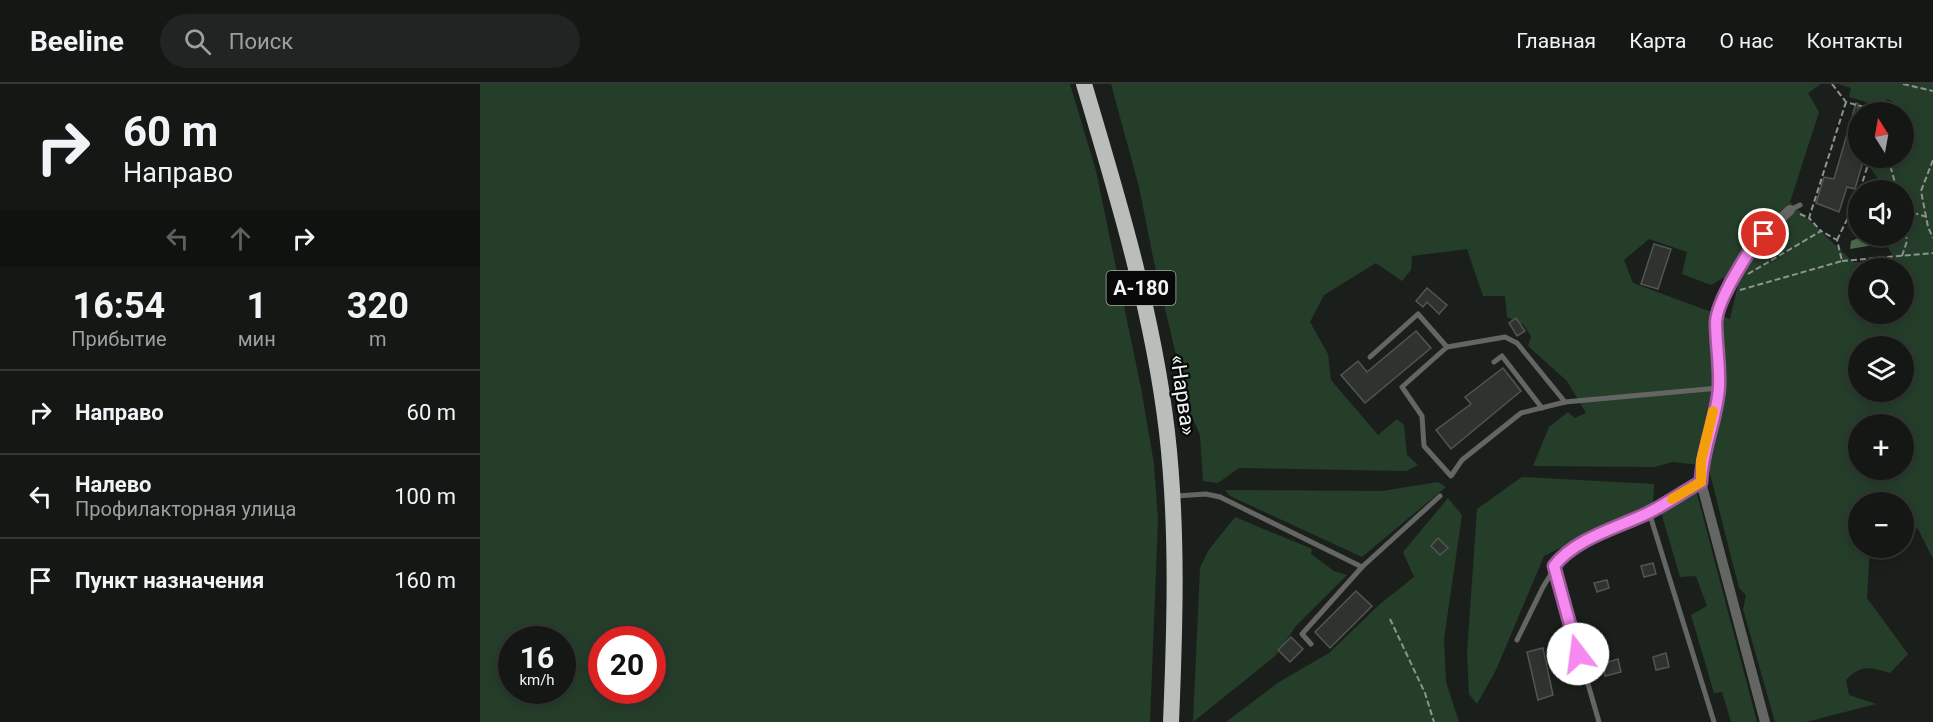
<!DOCTYPE html>
<html lang="ru">
<meta charset="utf-8">
<style>
body{margin:0;font-family:Roboto,sans-serif;background:#212422;color:#f1f3f6;height:100vh;display:flex;flex-direction:column;font-size:22px;white-space:nowrap}
*{box-sizing:border-box;margin:0}
p{font-size:20px;color:#9d9fa0}
.icon{flex:none;width:33px;height:33px;fill:none;stroke:currentColor;stroke-width:2;stroke-linecap:round;stroke-linejoin:round}
.map{position:relative;flex:1;overflow:hidden}
.side{display:flex;flex-direction:column;background:#141714;width:480px}
.side>*{flex:none}
.guide{background:#141714;color:#f1f3f6;overflow:hidden}
.needle{width:39px;rotate:349deg}
.tools{position:absolute;left:1368px;top:18px;display:grid;gap:12px}
.tools a{display:grid;place-items:center;width:66px;height:66px;border-radius:50%;background:#141714;box-shadow:0 3px 15px #0003,0 0 0 2px #333634;font-size:30px}
.speed{position:absolute;left:18px;top:542px;display:flex;gap:12px;font-size:30px;font-weight:700;text-align:center}
.speed>*{display:grid;place-content:center;width:78px;height:78px;border-radius:50%;background:#141714;box-shadow:0 3px 15px #0003,0 0 0 2px #333634;line-height:1}
.speed small{font-size:15px;font-weight:400}
.speed .limit{border:9px solid #d22;background:#fff;color:#111}
.pin{position:absolute;display:grid;place-items:center;width:51px;height:51px;color:#fff;margin:-26px;border:3px solid #fff;border-radius:50%;box-shadow:0 2px 6px #0007}
.me{position:absolute;width:66px;margin:-33px;rotate:345deg;stroke-linejoin:round;filter:drop-shadow(0 0 4px #0008)}
.turn{display:flex;align-items:center;gap:21px;height:126px;padding:0 24px;font-size:27px}
.turn .icon{width:78px;height:78px;stroke-width:2.5}
.turn b{display:block;font-size:42px;line-height:51px}
.lanes{display:flex;align-items:center;height:57px;padding:0 24px;background:#0003;justify-content:center;gap:30px;direction:ltr}
.lanes .off{opacity:.35}
.eta{display:flex;justify-content:space-evenly;align-items:center;height:102px;text-align:center}
.eta b{font-size:36px;font-weight:700;line-height:42px}
ul{padding:0;list-style:none}
li{display:flex;align-items:center;gap:18px;height:84px;padding:0 24px;border-top:2px solid #333634}
li div{flex:1}
li b{display:block;font-size:22px}
li em{font-style:normal}
header{display:flex;align-items:center;gap:36px;box-sizing:border-box;height:84px;padding:0 30px;background:#141714;border-bottom:2px solid #333634}
header strong{font-size:28px}
nav{display:flex;gap:33px;margin-inline-start:auto;font-size:21px}
.search{width:420px;height:54px;background:#212422;display:flex;align-items:center;gap:15px;box-sizing:border-box;padding:0 21px;border-radius:33px;color:#9d9fa0;font-size:22px}
main{display:flex;flex:1;min-height:0}
.map>svg:first-child{display:block}
</style>
<header>
<strong>Beeline</strong>
<div class="search"><svg class="icon" aria-label="search" viewBox="0 0 24 24"><circle cx="10" cy="10" r="6"/><path d="M15 15l6 6"/></svg>Поиск</div>
<nav><a>Главная</a><a>Карта</a><a>О нас</a><a>Контакты</a></nav>
</header>
<main>
<section class="side">
<div class="guide">
<div class="turn"><svg class="icon" aria-label="right" viewBox="0 0 24 24"><path d="M7 20v-9h11M14 6l5 5-5 5"/></svg><div><b>60 m</b>Направо</div></div>
<div class="lanes"><svg class="icon off" aria-label="left" viewBox="0 0 24 24"><path d="M17 20v-9H6M10 6l-5 5 5 5"/></svg><svg class="icon off" aria-label="ahead" viewBox="0 0 24 24"><path d="M12 20V5M6 11l6-6 6 6"/></svg><svg class="icon" aria-label="right" viewBox="0 0 24 24"><path d="M7 20v-9h11M14 6l5 5-5 5"/></svg></div>
</div>
<div class="eta">
<div><b>16:54</b><p>Прибытие</p></div>
<div><b>1</b><p>мин</p></div>
<div><b>320</b><p>m</p></div>
</div>
<ul>
<li><svg class="icon" aria-label="right" viewBox="0 0 24 24"><path d="M7 20v-9h11M14 6l5 5-5 5"/></svg><div><b>Направо</b></div><em>60 m</em></li>
<li><svg class="icon" aria-label="left" viewBox="0 0 24 24"><path d="M17 20v-9H6M10 6l-5 5 5 5"/></svg><div><b>Налево</b><p>Профилакторная улица</p></div><em>100 m</em></li>
<li><svg class="icon" aria-label="arrive" viewBox="0 0 24 24"><path d="M6 21V4h12l-3 4 3 4H6"/></svg><div><b>Пункт назначения</b></div><em>160 m</em></li>
</ul>
</section>
<div class="map">
<svg width="1453" height="638" viewBox="0 0 1453 638">
<rect width="100%" height="100%" fill="#1b1f1b"/>
<g fill="#253e2a" fill-rule="evenodd">
<path d="M0 0H590L616 87 661 304 674 380 678 436 670 638H0ZM32 555H82V606H32ZM122 555H172V606H122Z"/>
<path d="M631 0H1341L1328 9 1339 28 1310 118 1373 178 1395 179 1412 184H1378V230H1424V184H1419L1407 161 1412 152H1424V106H1406L1391 85 1395 74H1424V28H1410L1413 18 1407 15 1403 23 1369 13 1371 4 1358 0H1453V475L1438 445 1424 438V418H1400L1392 410 1391 418H1378V464H1390L1387 514 1428 570 1410 589C1391 583 1380 580 1366 596L1369 611 1396 620 1326 638H1295L1263 525 1266 511 1259 504 1228 382 1193 378 1174 383 1053 382 1069 343 1088 328 1095 334 1106 329 1087 297 1048 262 1051 252 1043 240 1027 233 1025 212H1003L987 165 932 172 931 186 922 197 896 179 844 211 830 238 848 270 851 296 898 351 917 335 924 341 927 371 938 381 926 387 759 384 738 399 723 397 720 351 709 326 674 178 659 103ZM1169 155 1207 168 1202 190 1231 201 1243 194 1258 201 1250 235 1153 199 1144 176ZM1378 262H1424V308H1378ZM1378 340H1424V386H1378Z"/>
<path d="M1042 393 1174 400 1173 419 1064 472 1016 586 997 620 989 610 987 569 997 425Z"/>
<path d="M958 398 966 403 882 473 750 412 745 406 902 407Z"/>
<path d="M1216 406 1277 638H1251L1242 608 1234 609 1211 531 1227 522 1216 492 1200 493 1179 421Z"/>
<path d="M968 414 982 431 964 555 966 598 979 638H746L799 598 849 569 900 520 934 493 923 468Z"/>
<path d="M755 433 832 465 831 470 854 487 867 491 816 542 795 572 713 638 720 484 728 467Z"/>
</g>
<path fill="#4c6a51" d="M1383 152H1412L1413 155 1408 161 1400 160 1370 165 1371 157Z"/>
<g fill="#2f332f" stroke="#515652" stroke-width="1.5">
<path d="M1376 19 1378 20V74H1384L1375 105 1367 103 1359 128 1336 119 1344 93 1354 95Z"/>
<path d="M1174 160 1191 165 1178 205 1161 200Z"/>
<path d="M947 204 967 221 959 230 947 218 943 223 936 217Z"/>
<path d="M1036 234 1045 247 1037 252 1029 239Z"/>
<path d="M936 247 951 264 885 319 861 291 878 277 887 288Z"/>
<path d="M1023 284 1041 307 971 365 956 346 991 320 985 313Z"/>
<path d="M958 454 968 464 960 471 951 462Z"/>
<path d="M1173 479 1176 490 1164 493 1161 482Z"/>
<path d="M1127 496 1129 504 1117 508 1114 499Z"/>
<path d="M876 507 892 522 850 564 835 548Z"/>
<path d="M811 553 823 565 810 578 798 566Z"/>
<path d="M1063 564 1073 611 1058 616 1047 568Z"/>
<path d="M1186 569 1189 583 1176 586 1173 573Z"/>
<path d="M1138 575 1141 588 1125 592 1122 580Z"/>
</g>
<g fill="none" stroke-linecap="round" stroke-linejoin="round">
<g stroke="#8f9390" stroke-width="2" stroke-dasharray="6 3" stroke-linecap="butt">
<path d="M1352 0 1366 18 1403 28"/>
<path d="M1423 0 1453 7"/>
<path d="M1413 74 1410 81 1417 106"/>
<path d="M1453 76 1441 107 1448 143 1453 154"/>
<path d="M1380 106 1390 74"/>
<path d="M1424 126 1447 133"/>
<path d="M1320 130 1329 134 1366 18"/>
<path d="M1357 156 1378 113"/>
<path d="M1422 172 1427 157 1424 143"/>
<path d="M1362 177 1453 169"/>
<path d="M1268 190 1341 147 1329 134"/>
<path d="M1260 206 1362 177 1357 156 1341 147"/>
<path d="M910 535 945 609 954 638"/>
</g>
<g stroke="#646664" stroke-width="5">
<path d="M1310 126 1320 121"/>
<path d="M967 263 922 303 942 332 944 362 971 392 982 376 1041 329 1085 318 1239 304"/>
<path d="M967 263 1025 253 1037 259 1085 318"/>
<path d="M890 273 938 230 967 263"/>
<path d="M1014 278 1022 272 1062 324"/>
<path d="M696 412 726 410 740 413 882 483"/>
<path d="M1169 428 1234 638"/>
<path d="M1074 482 1119 638"/>
<path d="M1037 556 1063 503 1082 472 1126 447 1169 428 1221 398"/>
<path d="M831 560 822 550 882 483 960 412"/>
</g>
<path stroke="#646664" stroke-width="10" d="M1285 638 1221 398V377L1239 304 1236 235 1244 211 1271 162 1310 126"/>
<path stroke="#babeba" stroke-width="16" d="M604 0C638 114 673 229 687 348 698 444 695 542 691 638"/>
</g>
<g fill="none" stroke-linecap="round" stroke-linejoin="round">
<defs>
<path id="route" d="M1098 570 1074 482C1096 454 1137 444 1168 429 1186 420 1203 408 1221 398 1222 365 1237 335 1239 303 1240 281 1236 259 1236 238 1237 217 1269 164 1284 150"/>
</defs>
<use href="#route" stroke="#9f599b" stroke-width="15"/>
<use href="#route" stroke="#f589ef" stroke-width="10"/>
<path stroke="#f59e0b" stroke-width="10" d="M1192 415 1221 398V377L1233 327"/>
</g>
<g text-anchor="middle" dominant-baseline="central" stroke-width="4.5" stroke-linejoin="round" paint-order="stroke">
<rect fill="#070807" stroke="#abadac" stroke-width="1.5" x="626.5" y="187" width="69" height="34" rx="4.5"/>
<g font-size="20" font-weight="bold" fill="#f1f4f2">
<text x="661" y="204">А-180</text>
</g>
<g font-size="21" fill="#f1f4f2" stroke="#070807">
<text transform="translate(703 311) rotate(82)">«Нарва»</text>
</g>
</g>
</svg>
<div class="tools">
<a><svg class="needle" viewBox="-14 -14 28 28"><path d="M0-13l5 13h-10z" fill="#e53935"/><path d="M0 13l5-13h-10z" fill="#9d9fa0"/></svg></a>
<a><svg class="icon" aria-label="sound" viewBox="0 0 24 24"><path d="M4 9h4l5-4v14l-5-4H4zM17 9q2 3 0 6"/></svg></a>
<a><svg class="icon" aria-label="search" viewBox="0 0 24 24"><circle cx="10" cy="10" r="6"/><path d="M15 15l6 6"/></svg></a>
<a><svg class="icon" aria-label="layers" viewBox="0 0 24 24"><path d="M12 4l9 5-9 5-9-5zM3 14l9 5 9-5"/></svg></a>
<a>+</a>
<a>−</a>
</div>
<div class="speed"><div>16<small>km/h</small></div><div class="limit">20</div></div>
<div class="pin" style="left:1284px;top:150px;background:#d93025"><svg class="icon" aria-label="arrive" viewBox="0 0 24 24"><path d="M6 21V4h12l-3 4 3 4H6"/></svg></div>
<svg class="me" style="left:1098px;top:570px" viewBox="-20 -20 40 40"><circle r="19" fill="#fff"/><path d="M0-13L10 11 0 6-10 11z" fill="#f589ef"/></svg>
</div>
</main>
